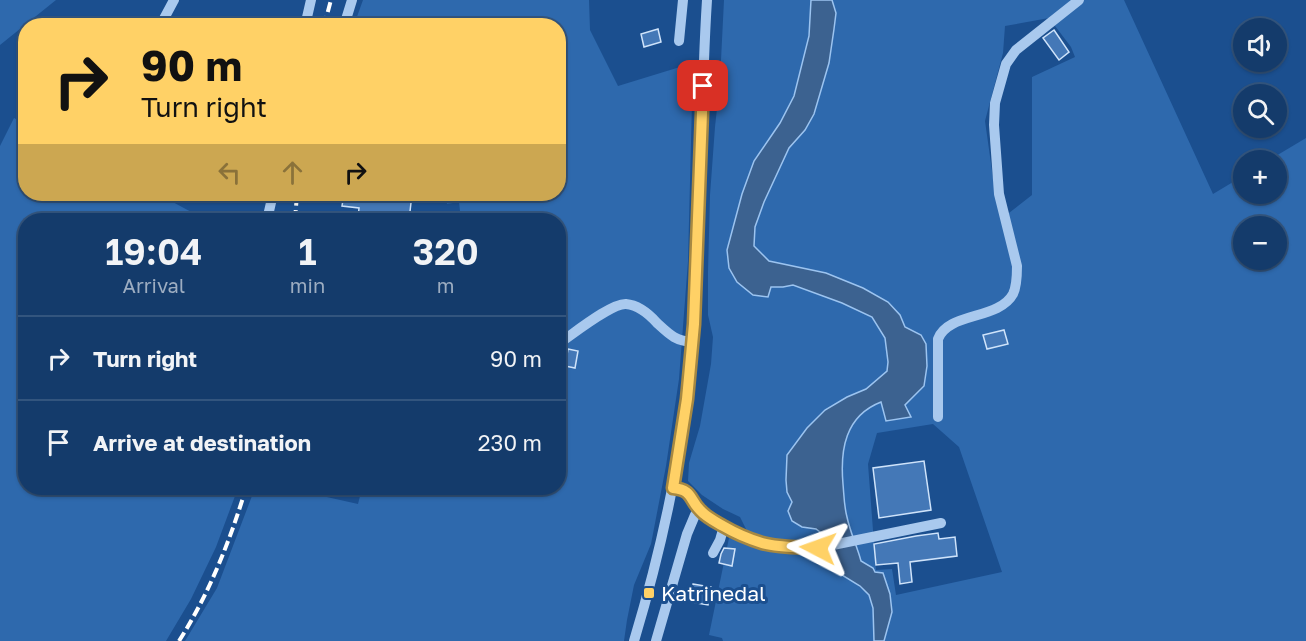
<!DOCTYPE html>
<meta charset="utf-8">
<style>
body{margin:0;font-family:"Golos Text",sans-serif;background:#214673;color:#f1f3f6;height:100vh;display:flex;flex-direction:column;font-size:22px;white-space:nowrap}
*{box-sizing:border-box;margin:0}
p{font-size:20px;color:#9dadc1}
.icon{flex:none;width:33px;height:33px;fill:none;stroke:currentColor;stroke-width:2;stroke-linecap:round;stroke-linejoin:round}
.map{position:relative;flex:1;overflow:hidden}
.panel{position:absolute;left:18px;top:213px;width:548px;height:282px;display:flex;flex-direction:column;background:#143b6b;border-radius:24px;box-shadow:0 2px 4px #0004,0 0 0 2px #33557e}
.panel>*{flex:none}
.guide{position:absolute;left:18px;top:18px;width:548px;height:183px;border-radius:24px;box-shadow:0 2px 4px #0004,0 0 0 2px #33557e;background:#ffd166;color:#111;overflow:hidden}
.buttons{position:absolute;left:1233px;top:18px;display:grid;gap:12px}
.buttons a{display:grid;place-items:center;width:54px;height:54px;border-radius:50%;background:#143b6b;box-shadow:0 2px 4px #0004,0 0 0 2px #33557e;font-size:30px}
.pin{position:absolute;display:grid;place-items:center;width:51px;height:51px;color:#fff;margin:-26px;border-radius:12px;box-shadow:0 3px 9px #0006}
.me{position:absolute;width:66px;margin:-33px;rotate:274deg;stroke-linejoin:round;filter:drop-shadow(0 0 4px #0008)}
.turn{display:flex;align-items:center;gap:21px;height:126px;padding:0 24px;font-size:27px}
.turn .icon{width:78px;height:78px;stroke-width:2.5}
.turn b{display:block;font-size:42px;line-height:51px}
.lanes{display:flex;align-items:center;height:57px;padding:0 24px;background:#0003;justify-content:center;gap:30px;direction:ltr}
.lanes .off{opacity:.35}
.eta{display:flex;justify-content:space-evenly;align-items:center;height:102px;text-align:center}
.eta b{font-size:36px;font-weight:600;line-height:42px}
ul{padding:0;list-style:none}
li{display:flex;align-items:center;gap:18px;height:84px;padding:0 24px;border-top:2px solid #33557e}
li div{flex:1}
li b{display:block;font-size:22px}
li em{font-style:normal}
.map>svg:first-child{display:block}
</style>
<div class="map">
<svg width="1306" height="641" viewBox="0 0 1306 641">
<rect width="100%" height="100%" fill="#1b4f8f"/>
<g fill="#2e69ad" fill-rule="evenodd">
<path d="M0 0H56L0 45Z"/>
<path d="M363 0H589L590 30 618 86 693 63 688 261 679 379 666 466 651 544 634 585 627 620 624 641H185L217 588 255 488H301L300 491 358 504 362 488H558V220H461L459 202 447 204 446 194H558V26L354 25Z"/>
<path d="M724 0H811L809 36 794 96 780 123 762 148 742 194 727 250 729 268 737 282 771 287H783L793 285 842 303 872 317 885 338 888 362 887 371 866 389 847 397 787 456 786 480 787 492 802 527 816 529 824 535 829 549 856 584 869 595 873 608 874 641H723L722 638 709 635 729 538 746 543 748 533 740 517 723 509 702 495 688 481 689 463 700 426 711 364 713 337 708 315V272L710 195 715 127 720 80Z"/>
<path d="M832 0H1124L1213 194 1243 176 1244 194H1276V160H1269L1306 138V641H884L886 630 875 572 872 568 861 561C857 546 850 532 847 517 844 506 844 494 843 484 840 449 845 416 881 402L886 421 905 405 921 335 905 327 900 315 888 302 863 288 826 273 769 261 754 246 755 227 764 202 789 148 805 130 814 114 829 63 834 29 836 13ZM1049 18 1071 47 1075 57 1032 77V195L1005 216 995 192 985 121 1003 53 1005 26ZM1244 226H1276V260H1244ZM933 424 959 447 1002 572 896 595 892 569 876 570 868 464 877 433Z"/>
<path d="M14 118 25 124 26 194H158L206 220H26V488H238L216 547 191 599 166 641H0V146Z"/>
</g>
<path fill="#3c6290" stroke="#9cc4f0" stroke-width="1.5" d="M811 0H832L836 13 834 29 829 63 814 114 805 130 789 148 764 202 755 227 754 246 769 261 826 273 863 288 888 302 900 315 905 327 921 335 926 344 927 366 924 386 905 405 911 417 886 421 881 402C845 416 840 450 843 484 844 495 844 506 847 517 850 532 857 546 861 561L873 568 875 572 883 573 890 594 892 612 884 641H874L873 608 869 595 860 586 837 572 832 563 824 535 816 529 802 527 792 521 788 511 792 502 787 492 786 480 787 455 807 428 825 410 847 397 866 389 887 371 888 362 885 338 872 317 842 303 793 285 783 287H771L768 297 753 295 737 282 729 268 727 250 742 194 754 161 780 123 794 96 809 36Z"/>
<g fill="#4478b7" stroke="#cfe3fa" stroke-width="1.5">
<path d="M658 29 661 42 644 47 641 34Z"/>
<path d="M1054 30 1069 52 1059 60 1043 38Z"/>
<path d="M344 194H412L409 220H379L358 218 359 208 342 206Z"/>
<path d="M1004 330 1008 344 987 349 983 335Z"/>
<path d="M568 349 578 351 575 368 565 366Z"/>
<path d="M924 461 931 510 879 518 873 468Z"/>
<path d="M938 533 939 539 955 537 957 556 910 562 912 582 900 584 898 563 876 565 874 544 916 536Z"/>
<path d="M724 548 735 549 732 566 719 563 721 554Z"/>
<path d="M693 584 711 587 708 605 690 602Z"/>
</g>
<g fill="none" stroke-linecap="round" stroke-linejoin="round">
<g stroke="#a9c9ee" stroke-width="10">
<path d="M160 26 174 0"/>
<path d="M305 26 311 0"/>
<path d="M344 26 352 0"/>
<path d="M679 41 683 0"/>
<path d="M321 196V194"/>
<path d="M267 220 273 194"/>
<path d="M558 344C572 335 611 303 626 304 638 305 649 314 657 323 669 334 675 341 693 342"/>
<path d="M938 417V339C948 312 999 320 1013 294 1017 286 1017 275 1017 266L999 194 994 125 995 103 1006 64 1016 50 1079 0"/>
<path d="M673 488 680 489 690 495 699 510 724 526 747 538 764 544 818 548 941 523"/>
<path d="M713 553 720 540 724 526"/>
<path d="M634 641C665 538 687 431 694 324 702 216 700 108 707 0"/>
<path d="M656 641 687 534 695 515 699 510"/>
</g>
<g stroke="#fff" stroke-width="4" stroke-dasharray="10 4.5" stroke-linecap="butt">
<path d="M324 26 331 0"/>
<path d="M295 220 297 194"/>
<path d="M179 641C209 594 230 541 246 488"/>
</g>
</g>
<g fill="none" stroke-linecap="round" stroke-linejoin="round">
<defs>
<path id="route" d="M703 86 694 324 687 399 673 488C693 490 689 499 700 510 706 517 716 522 723 526 735 533 749 539 762 543 779 548 800 547 818 548"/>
</defs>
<use href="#route" stroke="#a68842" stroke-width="15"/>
<use href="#route" stroke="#ffd166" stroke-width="10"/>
</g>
<rect fill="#ffd166" stroke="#1b4f8f" stroke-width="2" x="643" y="587" width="12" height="12" rx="3"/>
<g text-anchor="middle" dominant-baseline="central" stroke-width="6" stroke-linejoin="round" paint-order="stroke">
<g font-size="21" fill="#fff" stroke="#1b4f8f" text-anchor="start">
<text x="661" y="593">Katrinedal</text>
</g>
</g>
</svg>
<div class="buttons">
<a><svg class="icon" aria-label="sound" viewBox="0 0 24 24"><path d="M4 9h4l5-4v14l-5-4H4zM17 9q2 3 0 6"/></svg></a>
<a><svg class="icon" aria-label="search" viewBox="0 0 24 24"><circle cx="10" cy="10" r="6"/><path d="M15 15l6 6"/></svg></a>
<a>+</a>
<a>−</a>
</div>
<div class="pin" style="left:703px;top:86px;background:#d93025"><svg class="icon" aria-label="arrive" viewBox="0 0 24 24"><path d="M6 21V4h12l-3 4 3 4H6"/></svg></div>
<svg class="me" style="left:818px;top:548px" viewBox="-20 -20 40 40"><path d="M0-17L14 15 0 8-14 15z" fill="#ffd166" stroke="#fff" stroke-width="4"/></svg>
<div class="guide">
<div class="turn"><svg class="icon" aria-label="right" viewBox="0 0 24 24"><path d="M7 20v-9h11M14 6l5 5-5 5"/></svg><div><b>90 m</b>Turn right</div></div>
<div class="lanes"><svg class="icon off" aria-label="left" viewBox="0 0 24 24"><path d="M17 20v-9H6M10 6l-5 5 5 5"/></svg><svg class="icon off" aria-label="ahead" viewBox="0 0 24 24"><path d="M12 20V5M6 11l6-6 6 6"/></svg><svg class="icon" aria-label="right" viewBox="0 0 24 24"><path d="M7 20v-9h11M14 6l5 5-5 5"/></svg></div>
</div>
<section class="panel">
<div class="eta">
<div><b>19:04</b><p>Arrival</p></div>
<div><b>1</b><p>min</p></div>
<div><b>320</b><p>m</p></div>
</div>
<ul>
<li><svg class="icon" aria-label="right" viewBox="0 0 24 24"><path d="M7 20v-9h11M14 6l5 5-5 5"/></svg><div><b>Turn right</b></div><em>90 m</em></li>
<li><svg class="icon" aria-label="arrive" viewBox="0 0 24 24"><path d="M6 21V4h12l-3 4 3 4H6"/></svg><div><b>Arrive at destination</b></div><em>230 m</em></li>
</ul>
</section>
</div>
